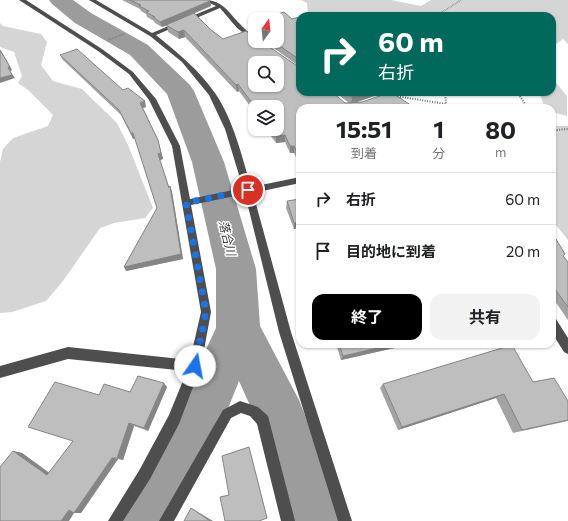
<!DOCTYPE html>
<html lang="ja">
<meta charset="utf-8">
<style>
body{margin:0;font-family:Commissioner,"Noto Sans JP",sans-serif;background:#f2f2f2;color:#202124;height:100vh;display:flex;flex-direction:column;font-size:15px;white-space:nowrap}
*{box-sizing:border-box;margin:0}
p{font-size:13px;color:#757577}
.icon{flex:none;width:22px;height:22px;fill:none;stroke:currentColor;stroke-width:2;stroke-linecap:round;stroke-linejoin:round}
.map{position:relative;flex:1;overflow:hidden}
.details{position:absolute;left:296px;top:104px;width:260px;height:244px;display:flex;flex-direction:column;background:#fff;border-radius:12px;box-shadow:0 1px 3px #0004}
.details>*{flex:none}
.banner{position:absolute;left:296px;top:12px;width:260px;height:84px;border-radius:12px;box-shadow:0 1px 3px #0004;background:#00695c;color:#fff;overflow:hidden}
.needle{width:26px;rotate:15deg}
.fabs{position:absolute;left:248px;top:12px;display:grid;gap:8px}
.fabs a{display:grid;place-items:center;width:36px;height:36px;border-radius:8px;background:#fff;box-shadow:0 1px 3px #0004;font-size:20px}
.pin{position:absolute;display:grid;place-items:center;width:34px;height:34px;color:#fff;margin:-17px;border:2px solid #fff;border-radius:50%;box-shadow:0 1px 4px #0007}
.me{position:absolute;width:44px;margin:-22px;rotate:12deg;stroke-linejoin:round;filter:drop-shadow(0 0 3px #0008)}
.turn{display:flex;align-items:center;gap:14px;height:84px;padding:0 16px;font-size:18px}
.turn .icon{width:52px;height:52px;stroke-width:2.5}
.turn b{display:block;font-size:28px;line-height:34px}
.eta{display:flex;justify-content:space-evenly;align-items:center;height:68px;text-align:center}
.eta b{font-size:24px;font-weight:700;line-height:28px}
.primary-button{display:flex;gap:8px;margin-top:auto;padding:8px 16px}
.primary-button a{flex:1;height:46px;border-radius:12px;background:#000;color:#fff;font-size:16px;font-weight:700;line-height:46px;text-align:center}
.primary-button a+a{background:#f2f2f2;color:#202124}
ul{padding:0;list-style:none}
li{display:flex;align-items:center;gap:12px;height:52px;padding:0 16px;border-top:1px solid #e0e0e0}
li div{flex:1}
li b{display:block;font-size:15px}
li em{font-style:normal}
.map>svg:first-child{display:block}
</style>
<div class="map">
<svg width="568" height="521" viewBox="0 0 568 521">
<rect width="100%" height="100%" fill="#fff"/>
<g fill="#d5d5d5">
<path d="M301 0H391L421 6 431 0H568V44L563 39 552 47V16H308L307 3Z"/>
<path d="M0 23 3 26 41 34 47 42 41 65 53 81 82 89 117 123 128 145 153 208 145 218 114 223 100 228 63 281 46 301 12 312 0 313V162L3 149 13 138 48 126 53 115 28 90 18 83 22 76 14 52 0 47Z"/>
<path d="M552 78 567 96V116L552 112V108H545L539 92H552Z"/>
<path d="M552 126H568V240L552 220Z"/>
</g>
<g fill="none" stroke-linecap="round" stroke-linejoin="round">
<path fill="#9c9c9c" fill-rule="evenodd" d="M49 0H73L91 13 148 45 190 85 194 91 224 162 256 269 260 326 299 400 306 418 340 521H282L257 421 239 381 225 416 173 521H114L123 501 191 382 216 328V269L192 162 167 94 130 55 75 23 52 4Z"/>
<g stroke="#707070" stroke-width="1.5" stroke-dasharray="0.5 1" stroke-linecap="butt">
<path d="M436 16 461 0"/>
<path d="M108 40 124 34"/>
</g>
<g stroke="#707070" stroke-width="2" stroke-dasharray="1 1.5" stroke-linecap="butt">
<path d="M517 92 528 108"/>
<path d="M395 96 446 104 445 92"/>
<path d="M552 128 557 130 568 129"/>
</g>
<g fill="#4e4e4e" fill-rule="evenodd">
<path d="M19 0H26L102 49 133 72 156 99 180 146 190 199 243 188 225 129 209 95 182 62 150 36 89 0H96L152 33 216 6 204 0C223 0 228 12 240 24 244 29 250 33 255 37V41H257L255 42 237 28 220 8 156 35C178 53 199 70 215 93 233 119 242 156 251 187L300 177V183L253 193 291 332 352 521H338L279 332 245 194 191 205 211 312 201 366 179 424 150 479 123 521H108L140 469 169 415 187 371 68 359 0 378V366L68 347 190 360 201 312 172 146 149 100 129 74 98 51Z"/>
<path d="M552 318 556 319 568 338V354L564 352 552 333Z"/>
<path d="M240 401 258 407 268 416 295 521H281L257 424 250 416 241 413 231 418 174 521H159L223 410Z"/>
</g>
</g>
<g fill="#a3a3a3">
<path d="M122 0H209L211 6 185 17 210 29 223 39 345 103H349L335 92H381L380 94 357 102 415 108H300V166L294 153H290L285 142 276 143 266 129H277L255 107V113L239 91 237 92 185 37 179 39 168 32 167 25 162 27 155 23 154 21 147 17 146 14 141 11 140 9Z"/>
<path d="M300 17V67L264 41H277L292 19Z"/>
<path d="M60 55 123 90 146 107 143 108 158 140 163 159 160 160 169 188 170 186 172 192 183 259 126 271 157 208 135 138 133 139 121 115 63 60Z"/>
<path d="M300 199V228L294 229 286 208 287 201Z"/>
<path d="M552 236 563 256 568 262V320L552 297Z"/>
<path d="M336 344H412L341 360Z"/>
<path d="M533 382 568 401V421L513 433 496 398 398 430 380 388 383 384Z"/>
<path d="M167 387 148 431 134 426 123 460 118 459 81 513H74L13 451 22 453 49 473 73 441 99 395 130 392Z"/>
</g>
<g fill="#858585">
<path d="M210 1 211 6 162 27 160 22Z"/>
<path d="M184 30 185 37 179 39 178 32Z"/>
<path d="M0 49 12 70 10 71 15 78 0 83V78L8 67Z"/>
<path d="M238 84 239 91 237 92 236 85Z"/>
<path d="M368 92H381L380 94 351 104 352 97Z"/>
<path d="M145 101 146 107 142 108 140 103Z"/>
<path d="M131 133H133L135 138 133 139Z"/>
<path d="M285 135V142L276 143V136Z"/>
<path d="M158 140 163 159 160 160 158 154Z"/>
<rect x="290" y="146" width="4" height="7"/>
<path d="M170 186 172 192 183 259 126 271 124 267Z"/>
<path d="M300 222V228L294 229V223Z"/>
<path d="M395 344H412L341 360 343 356Z"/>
<path d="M164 383 167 387 148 431 144 428Z"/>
<path d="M504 394 496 398 398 430 402 427Z"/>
<path d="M129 423 134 426 123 460 117 458Z"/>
<path d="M249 447 267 518 259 521Z"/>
<path d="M13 451 22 453 55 477 47 475Z"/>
<path d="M112 458 118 459 81 513H74L69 521H61L69 510Z"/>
<path d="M191 508 193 509 213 521H210Z"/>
</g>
<g fill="#bebebe" stroke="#858585" fill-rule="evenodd">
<path d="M130 0H209L210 1 160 22 153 17H155L146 12 149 11 139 6 141 5Z"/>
<path d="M284 12 292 19 300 17V60L273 41H277V19H262Z"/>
<path d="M194 13 210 29 223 39 246 31 255 37V41H261L300 68V92H332L345 103 362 102 391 92 415 108H300V159L294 146H290L285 135 276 136 271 129H277V107H255L238 84 236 85 184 30 178 32 166 25ZM255 63H277V85H255Z"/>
<path d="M77 49 123 90 128 88 145 101 140 103 158 140 161 153 158 154 169 188 170 186 181 254 124 267 157 208 133 133H131L119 110 60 55Z"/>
<path d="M0 50 10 67H8L12 75 0 78Z"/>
<path d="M345 92H368L352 97Z"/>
<path d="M300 199V222L294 223 287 201Z"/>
<path d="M552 236 556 239 565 254 563 256 568 262V307L552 285Z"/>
<path d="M339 344H395L343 356Z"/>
<path d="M512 345 533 382 554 378 568 401V420L522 430 504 394 402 427 383 384Z"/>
<path d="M138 376 164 383 144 428 129 423 117 458H112L74 513 69 510 61 521H0V467L13 451 47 475 73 441 28 427 55 382 99 395 104 384 130 392Z"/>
<path d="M249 447 267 518 259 521H225L220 497 229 495 222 456Z"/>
<path d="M191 508 210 521H184Z"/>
</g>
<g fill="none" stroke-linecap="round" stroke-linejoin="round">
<path stroke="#1a73e8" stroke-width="7" stroke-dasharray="0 12.6" d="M195 366 206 312 186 203 248 190"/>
</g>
<g text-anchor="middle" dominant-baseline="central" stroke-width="3" stroke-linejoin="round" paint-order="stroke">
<g font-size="12" font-style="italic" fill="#3d3d3d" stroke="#fff">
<text transform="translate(228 238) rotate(76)">落合川</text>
</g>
</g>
</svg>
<div class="fabs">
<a><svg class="needle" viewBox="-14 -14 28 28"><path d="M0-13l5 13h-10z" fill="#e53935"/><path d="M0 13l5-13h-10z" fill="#757577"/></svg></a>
<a><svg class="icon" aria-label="search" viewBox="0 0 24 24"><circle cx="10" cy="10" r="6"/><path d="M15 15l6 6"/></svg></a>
<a><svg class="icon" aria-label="layers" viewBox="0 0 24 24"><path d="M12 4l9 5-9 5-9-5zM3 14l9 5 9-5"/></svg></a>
</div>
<div class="pin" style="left:248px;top:190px;background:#d93025"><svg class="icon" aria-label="arrive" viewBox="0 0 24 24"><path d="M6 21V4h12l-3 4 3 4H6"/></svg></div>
<svg class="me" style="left:195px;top:366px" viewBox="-20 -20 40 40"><circle r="19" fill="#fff"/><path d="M0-13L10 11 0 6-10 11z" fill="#1a73e8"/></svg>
<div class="banner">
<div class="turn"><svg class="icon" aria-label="right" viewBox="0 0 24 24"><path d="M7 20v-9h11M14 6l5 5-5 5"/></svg><div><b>60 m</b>右折</div></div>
</div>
<section class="details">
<div class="eta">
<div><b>15:51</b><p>到着</p></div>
<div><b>1</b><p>分</p></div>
<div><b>80</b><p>m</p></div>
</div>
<ul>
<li><svg class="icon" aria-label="right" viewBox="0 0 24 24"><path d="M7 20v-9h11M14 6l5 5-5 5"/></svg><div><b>右折</b></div><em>60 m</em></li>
<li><svg class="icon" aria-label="arrive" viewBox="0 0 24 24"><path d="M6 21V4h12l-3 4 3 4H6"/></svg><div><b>目的地に到着</b></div><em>20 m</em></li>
</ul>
<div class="primary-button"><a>終了</a><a>共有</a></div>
</section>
</div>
